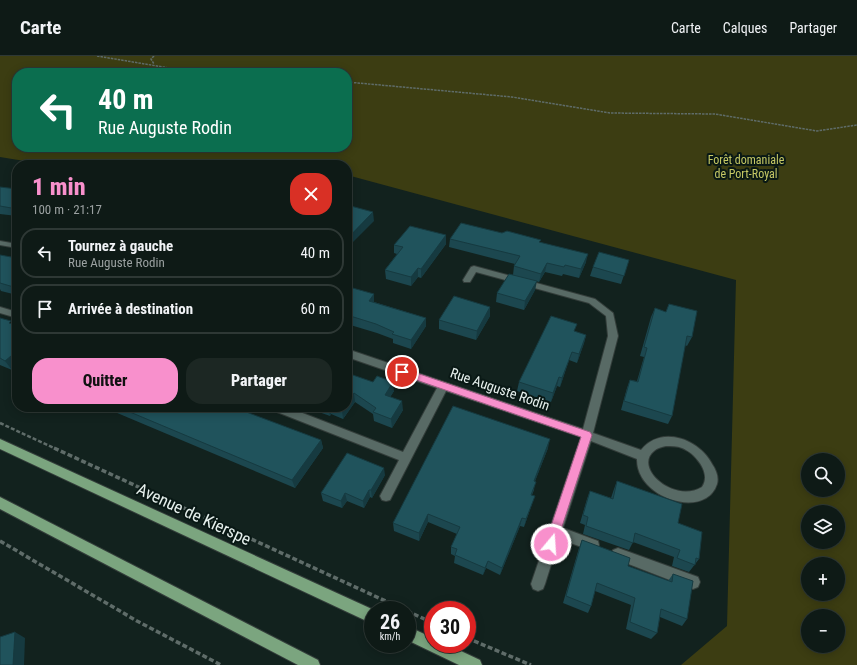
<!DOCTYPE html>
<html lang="fr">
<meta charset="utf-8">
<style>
body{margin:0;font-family:"Roboto Condensed",sans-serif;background:#1c2723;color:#f1f3f6;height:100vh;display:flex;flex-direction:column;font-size:15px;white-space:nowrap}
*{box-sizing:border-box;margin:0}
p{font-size:13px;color:#9ba1a1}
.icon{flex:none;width:22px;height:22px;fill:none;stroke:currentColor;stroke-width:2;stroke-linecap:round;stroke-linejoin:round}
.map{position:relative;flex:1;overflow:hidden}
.panel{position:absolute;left:12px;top:104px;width:340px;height:252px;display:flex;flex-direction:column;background:#0e1a16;border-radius:16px;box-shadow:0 2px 10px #0003,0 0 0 1px #2e3835}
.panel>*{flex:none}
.guide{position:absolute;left:12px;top:12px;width:340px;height:84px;border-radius:16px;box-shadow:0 2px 10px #0003,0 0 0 1px #2e3835;background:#0b6e4f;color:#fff;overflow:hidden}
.buttons{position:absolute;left:801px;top:397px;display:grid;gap:8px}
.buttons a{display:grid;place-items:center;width:44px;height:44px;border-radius:50%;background:#0e1a16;box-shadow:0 2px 10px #0003,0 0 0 1px #2e3835;font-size:20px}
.speed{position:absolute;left:364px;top:545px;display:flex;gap:8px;font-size:20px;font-weight:700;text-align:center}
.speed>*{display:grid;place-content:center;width:52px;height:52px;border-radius:50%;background:#0e1a16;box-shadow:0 2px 10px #0003,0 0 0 1px #2e3835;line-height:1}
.speed small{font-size:10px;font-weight:400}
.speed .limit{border:6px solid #d22;background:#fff;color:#111}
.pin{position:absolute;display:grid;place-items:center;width:34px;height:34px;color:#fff;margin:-17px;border:2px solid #fff;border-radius:50%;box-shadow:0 1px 4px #0007}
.me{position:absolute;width:44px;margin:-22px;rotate:18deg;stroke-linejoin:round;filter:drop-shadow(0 0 3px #0008)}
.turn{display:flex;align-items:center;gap:14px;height:84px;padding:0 20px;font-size:18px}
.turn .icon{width:52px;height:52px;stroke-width:2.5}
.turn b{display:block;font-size:28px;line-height:34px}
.round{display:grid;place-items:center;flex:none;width:42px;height:42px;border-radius:16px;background:#1c2723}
.overview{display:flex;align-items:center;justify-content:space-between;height:68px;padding:0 20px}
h1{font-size:24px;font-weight:800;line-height:30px;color:#f890cc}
.primary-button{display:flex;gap:8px;margin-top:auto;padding:8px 20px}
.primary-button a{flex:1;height:46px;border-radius:16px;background:#f890cc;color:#111;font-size:16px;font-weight:800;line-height:46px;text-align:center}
.primary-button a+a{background:#1c2723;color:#f1f3f6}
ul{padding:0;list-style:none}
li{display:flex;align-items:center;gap:12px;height:50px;margin:0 8px 6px;padding:0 12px;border:2px solid #2e3835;border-radius:16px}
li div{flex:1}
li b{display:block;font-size:15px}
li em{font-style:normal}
header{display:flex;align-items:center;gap:24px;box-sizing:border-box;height:56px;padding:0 20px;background:#0e1a16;border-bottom:1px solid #2e3835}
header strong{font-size:19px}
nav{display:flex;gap:22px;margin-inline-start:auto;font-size:14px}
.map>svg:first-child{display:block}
</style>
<header>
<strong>Carte</strong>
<nav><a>Carte</a><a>Calques</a><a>Partager</a></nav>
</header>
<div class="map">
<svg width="857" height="609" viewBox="0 0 857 609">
<rect width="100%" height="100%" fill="#12221e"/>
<path fill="#3c3d12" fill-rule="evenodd" d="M0 0H857V609H681L727 570 736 224 347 119V109H49L0 101ZM17 17H347V91H17ZM808 404H838V434H808ZM808 456H838V486H808ZM808 508H838V538H808ZM808 560H838V590H808Z"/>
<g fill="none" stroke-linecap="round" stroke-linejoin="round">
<defs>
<g id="minor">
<path d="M0 185 17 188V192L0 189Z"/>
<path d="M474 210 595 243 613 257 618 280 593 377 641 394C661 369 699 383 712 408 716 414 719 421 717 428 706 464 636 443 637 403L591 385 563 472 598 485 599 489 598 493 593 495 559 483 545 528 543 533 538 535 533 533 531 528 581 381 446 335 390 444 386 445 382 444 380 440 399 404 272 354 271 351H287L403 396 437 332 347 301V293L583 373 608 280 606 260 589 247 476 216 470 226H464L463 224 471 211ZM666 390C671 390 677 390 682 392 695 397 712 417 702 431 674 448 633 412 654 395 657 392 662 391 666 390Z"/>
<path d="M0 251 17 256V262L0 257Z"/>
<path d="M618 492 698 521 700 526 698 531 693 533 613 502 611 498 613 494Z"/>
</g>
<g id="major">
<path d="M0 383 374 554 373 568 0 393Z"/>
<path d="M0 441 318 604 320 609H298L0 453Z"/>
<path d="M407 570 433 582V588H446L480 604 482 609H459L407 584Z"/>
</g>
</defs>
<use href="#minor" stroke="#333d3a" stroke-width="2"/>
<use href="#major" stroke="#333d3a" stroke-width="2"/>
<g stroke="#5f6c69" stroke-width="1.5" stroke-dasharray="2.5 1" stroke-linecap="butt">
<path d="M97 0 187 15 231 17"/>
<path d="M154 0 151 3 154 8"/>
<path d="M347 26 512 41 610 57 715 58 817 75 857 69"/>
</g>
<path stroke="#5f6c69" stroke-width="2.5" stroke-dasharray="4 2" stroke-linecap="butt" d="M0 367 56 393"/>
<g stroke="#5f6c69" stroke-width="3.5" stroke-dasharray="5 2.5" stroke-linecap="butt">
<path d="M54 392 405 554"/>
<path d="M0 485 137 565 221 609"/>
<path d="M407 555 433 567"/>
<path d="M467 582 531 609"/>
</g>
<use href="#minor" fill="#586a65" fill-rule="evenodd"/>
<use href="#major" fill="#7ba57f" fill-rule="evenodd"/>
</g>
<g fill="#1c474f">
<path d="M0 132 17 133V160L0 158Z"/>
<path d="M446 179V188L421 222 418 221 411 230 386 223 385 214 397 198 394 197V189Z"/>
<path d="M450 183 540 186 586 206 579 222 563 218 562 220 545 216 539 226 536 225 535 234 524 254 496 246 497 237 513 219 514 210 515 208 449 191Z"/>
<path d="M0 199 17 202V239L1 235 0 233Z"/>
<path d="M629 204 621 228 590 220 593 211Z"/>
<path d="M347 234 374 238V246L426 262V270L411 293 393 287V283L377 277 347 268Z"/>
<path d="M669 248 692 281 687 290 685 289 672 360 668 368 621 354 627 332 630 324 637 325 644 301 640 300 651 261 655 252 666 256Z"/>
<path d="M490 251V260L476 284 439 273V264Z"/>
<path d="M0 262 12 314 0 309Z"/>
<path d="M575 276 586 279 584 287 577 307 569 304 560 331 557 330 551 346 517 335 519 326Z"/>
<path d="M347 317 394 335 390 341 403 354 392 372 374 365 373 358 355 346 343 363 331 358 330 360 305 351H347Z"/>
<path d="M103 351H233L321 384 323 392 295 432Z"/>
<path d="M548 392 535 425 534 434 532 439V448L524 471 520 470 500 519 486 512 483 519 454 507 455 500 451 498V491L457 478 428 466 419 485 394 475 393 467Z"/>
<path d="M385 419 372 442 370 441 364 452 347 445 342 452 323 445 321 437Z"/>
<path d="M617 425 678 467 699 503 689 516 672 510 674 501 633 486 629 494 583 478 585 469 580 467 587 443 590 435 611 442 614 433Z"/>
<path d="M582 484 628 510 668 525 673 518 687 563 682 570 660 561 657 577 651 583 626 573 631 549 595 535 591 550 588 557 563 547 579 492Z"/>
</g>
<g fill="#163a40">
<path d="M373 156 374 165 347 192V183Z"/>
<path d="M446 179V188L421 222V213Z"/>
<path d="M588 198 586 206 579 222 581 213Z"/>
<path d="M547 207 545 216 539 226 541 218Z"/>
<path d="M418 212V221L411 230V221Z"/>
<path d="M537 225 535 234 524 254 525 245Z"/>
<path d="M374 238V247L369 245Z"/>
<path d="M490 251V260L476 284 477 275Z"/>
<path d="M426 262V270L411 293V284Z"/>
<path d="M586 279 584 287 577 307 579 298Z"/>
<path d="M17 295V310L12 314 5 305Z"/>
<path d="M572 296 569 304 560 331 562 322Z"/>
<path d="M559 321 557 330 551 346 553 337Z"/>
<path d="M393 326 394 335 386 348 385 339Z"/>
<path d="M354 337 355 346 343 363 342 354 344 351H347V347Z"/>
<path d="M402 345 403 354 392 372 391 363Z"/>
<path d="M328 351H330L331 358 330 360Z"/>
<path d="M550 383 548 392 532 433 534 425Z"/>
<path d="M321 384 323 392 295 432 292 424Z"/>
<path d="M384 412 385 419 372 442 371 434Z"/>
<path d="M369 434 370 441 364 452 363 445Z"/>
<path d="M345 437 347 445 342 452 341 445Z"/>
<path d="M535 440 532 448 524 471 526 463Z"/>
<path d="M428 458V466L419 485V477Z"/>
<path d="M522 462 520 470 500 519 502 512Z"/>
<path d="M488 505 486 512 483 519 485 512Z"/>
<path d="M15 576 25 582 24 609H13Z"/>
</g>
<g fill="#20535c" stroke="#163a40">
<path d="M0 131 17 133V153L0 150Z"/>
<path d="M347 149 373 156 347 183Z"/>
<path d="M461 167 502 177 507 175 541 184 539 186 588 198 581 213 565 209 564 211 547 207 541 218 514 210 520 200 450 183Z"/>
<path d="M410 170 446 179 421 213 418 212 411 221 385 214 403 191 394 189Z"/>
<path d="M599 196 629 204 624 220 593 211Z"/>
<path d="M0 199 17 202V232L0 227Z"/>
<path d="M509 218 537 225 525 245 497 237Z"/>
<path d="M349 231 374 238 369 245 426 262 411 284 392 278 394 276 376 268 347 259V234Z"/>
<path d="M454 240 490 251 477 275 439 264Z"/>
<path d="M669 248 697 255 692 281 687 280 672 360 624 345 630 324 638 326 647 292 644 291 655 252 666 256Z"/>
<path d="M551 260 577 268 574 275 586 279 579 298 572 296 562 322 559 321 553 337 519 326Z"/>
<path d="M0 262 11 265 9 267 17 269V295L5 305 0 302Z"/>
<path d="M347 317 373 326 377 320 393 326 385 339 402 345 391 363 373 356 376 352 354 337 347 347Z"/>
<path d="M453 350 550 383 534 425 536 426 531 439 535 440 526 463 522 462 502 512 488 505 485 512 455 499 457 493 451 491 460 471 428 458 419 477 393 467Z"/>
<path d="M118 351H233L321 384 292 424Z"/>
<path d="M334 351H344L342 354Z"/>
<path d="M347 397 384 412 371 434H369L363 445 345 437 341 445 321 437Z"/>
<path d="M617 425 682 448 678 467 702 476 699 503 696 502 695 509 677 502 680 494 635 477 633 487 586 470 588 461 583 459 590 435 613 443Z"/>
<path d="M582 484 630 502 628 510 672 526 673 518 693 525 687 563 661 553 657 577 630 566 635 542 597 527 591 550 566 540Z"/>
<path d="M15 576 13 609H0V581Z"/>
</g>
<path fill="#f890cc" stroke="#a15e85" d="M402 312 590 376 592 379 555 492 551 494 547 492 545 488 581 381 399 318 397 316Z"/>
<g text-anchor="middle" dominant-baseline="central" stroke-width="4" stroke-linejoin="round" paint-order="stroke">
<g font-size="12" fill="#c6c965" stroke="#091815">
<text x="746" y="104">Forêt domaniale<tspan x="746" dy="14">de Port-Royal</tspan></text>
</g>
<g font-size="14" fill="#e6f0ed" stroke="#091815">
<text transform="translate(500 333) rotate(19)">Rue Auguste Rodin</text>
</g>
<g font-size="17" fill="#e6f0ed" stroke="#091815">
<text transform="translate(194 458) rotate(25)">Avenue de Kierspe</text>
</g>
</g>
</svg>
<div class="buttons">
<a><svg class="icon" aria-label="search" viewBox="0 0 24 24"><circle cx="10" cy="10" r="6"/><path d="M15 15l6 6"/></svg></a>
<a><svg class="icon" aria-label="layers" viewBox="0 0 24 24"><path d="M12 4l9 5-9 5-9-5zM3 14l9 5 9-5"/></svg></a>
<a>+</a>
<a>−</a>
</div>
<div class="speed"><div>26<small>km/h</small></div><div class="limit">30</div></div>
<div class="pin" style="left:402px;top:316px;background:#d93025"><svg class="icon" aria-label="arrive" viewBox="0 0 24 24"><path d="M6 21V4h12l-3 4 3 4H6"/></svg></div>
<svg class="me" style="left:551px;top:488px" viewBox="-20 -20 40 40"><circle r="17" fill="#f890cc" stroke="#fff" stroke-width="3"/><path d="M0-11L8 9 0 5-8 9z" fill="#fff"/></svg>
<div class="guide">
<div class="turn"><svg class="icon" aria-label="left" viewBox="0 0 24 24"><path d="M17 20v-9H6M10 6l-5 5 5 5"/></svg><div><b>40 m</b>Rue Auguste Rodin</div></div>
</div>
<section class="panel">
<div class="overview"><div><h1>1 min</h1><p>100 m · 21:17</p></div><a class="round" style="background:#d93025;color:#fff"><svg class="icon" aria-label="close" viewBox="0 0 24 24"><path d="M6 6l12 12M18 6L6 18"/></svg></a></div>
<ul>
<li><svg class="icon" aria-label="left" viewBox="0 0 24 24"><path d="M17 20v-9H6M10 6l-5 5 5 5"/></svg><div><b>Tournez à gauche</b><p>Rue Auguste Rodin</p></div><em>40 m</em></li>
<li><svg class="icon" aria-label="arrive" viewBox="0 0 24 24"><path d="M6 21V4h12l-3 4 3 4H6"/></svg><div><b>Arrivée à destination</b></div><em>60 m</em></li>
</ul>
<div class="primary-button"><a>Quitter</a><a>Partager</a></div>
</section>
</div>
